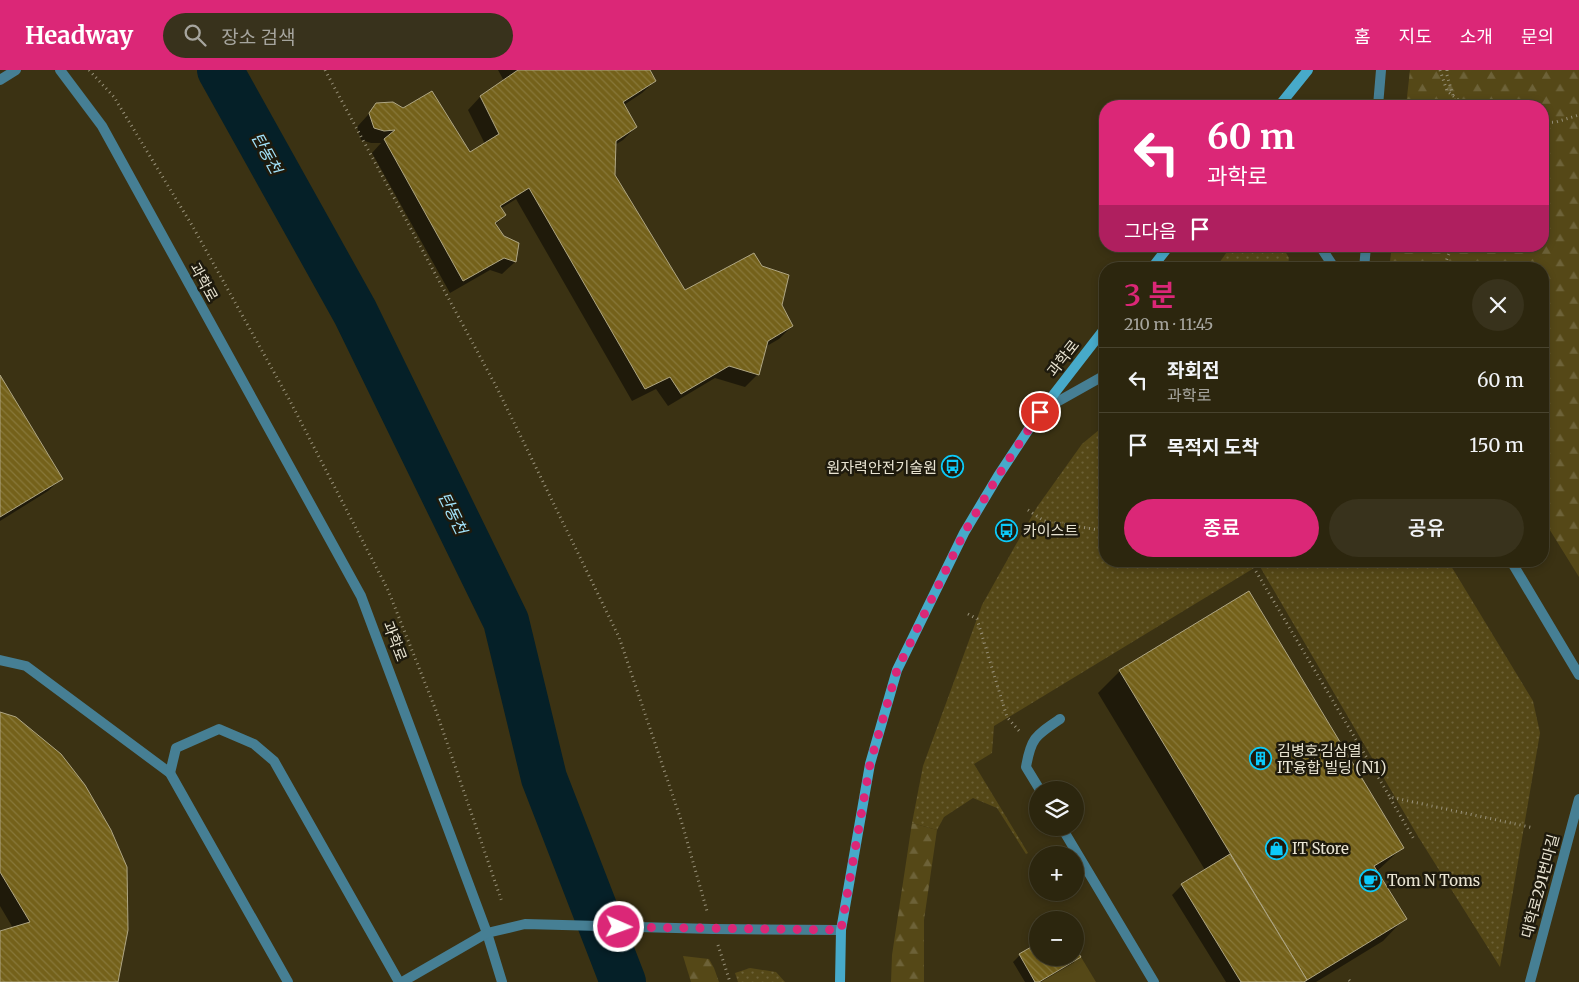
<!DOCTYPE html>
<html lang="ko">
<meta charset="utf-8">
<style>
body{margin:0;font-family:Merriweather,"Noto Sans KR",serif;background:#38321c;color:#f1f3f6;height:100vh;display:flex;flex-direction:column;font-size:19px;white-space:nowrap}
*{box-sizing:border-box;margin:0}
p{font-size:16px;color:#a6a59e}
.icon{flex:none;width:28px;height:28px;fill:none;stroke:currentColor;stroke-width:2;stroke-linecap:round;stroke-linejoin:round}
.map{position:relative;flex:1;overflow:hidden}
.details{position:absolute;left:1099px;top:192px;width:450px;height:305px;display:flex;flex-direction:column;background:#2c260e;border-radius:20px;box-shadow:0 2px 8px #0003,0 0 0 1px #48432e}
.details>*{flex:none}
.guide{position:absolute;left:1099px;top:30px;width:450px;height:152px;border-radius:20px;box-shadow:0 2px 8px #0003,0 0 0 1px #48432e;background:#db2777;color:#fff;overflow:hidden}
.buttons{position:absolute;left:1029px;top:711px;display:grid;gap:10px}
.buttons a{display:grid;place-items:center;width:55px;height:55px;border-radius:50%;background:#2c260e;box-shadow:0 2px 8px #0003,0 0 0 1px #48432e;font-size:25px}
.pin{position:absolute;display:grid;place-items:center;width:42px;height:42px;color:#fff;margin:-21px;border:2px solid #fff;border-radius:50%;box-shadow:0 1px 5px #0007}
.me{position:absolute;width:55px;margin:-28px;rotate:92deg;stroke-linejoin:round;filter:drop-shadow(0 0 4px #0008)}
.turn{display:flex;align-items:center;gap:18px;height:105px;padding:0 25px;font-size:22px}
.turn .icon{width:65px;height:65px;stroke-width:2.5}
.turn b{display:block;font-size:35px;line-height:42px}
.then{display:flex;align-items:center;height:48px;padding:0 25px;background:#0003;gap:10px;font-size:19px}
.round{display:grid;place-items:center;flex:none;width:52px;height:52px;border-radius:26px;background:#38321c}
.overview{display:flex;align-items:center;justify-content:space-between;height:85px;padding:0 25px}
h1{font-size:30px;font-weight:600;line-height:38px;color:#db2777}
.action{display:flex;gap:10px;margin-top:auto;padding:10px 25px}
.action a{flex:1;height:58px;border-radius:30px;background:#db2777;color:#fff;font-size:20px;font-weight:600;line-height:58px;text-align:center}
.action a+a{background:#38321c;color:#f1f3f6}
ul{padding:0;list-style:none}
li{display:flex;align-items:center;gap:15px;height:65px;padding:0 25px;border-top:1px solid #48432e}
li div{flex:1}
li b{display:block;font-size:19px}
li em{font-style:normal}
header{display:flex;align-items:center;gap:30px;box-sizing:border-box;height:70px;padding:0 25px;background:#db2777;color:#fff}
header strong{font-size:24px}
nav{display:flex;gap:28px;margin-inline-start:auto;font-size:18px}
.search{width:350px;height:45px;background:#38321c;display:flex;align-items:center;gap:12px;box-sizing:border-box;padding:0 18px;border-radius:28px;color:#a6a59e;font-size:19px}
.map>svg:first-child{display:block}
</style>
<header>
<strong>Headway</strong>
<div class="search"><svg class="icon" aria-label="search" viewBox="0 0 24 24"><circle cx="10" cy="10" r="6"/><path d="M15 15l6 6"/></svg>장소 검색</div>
<nav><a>홈</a><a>지도</a><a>소개</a><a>문의</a></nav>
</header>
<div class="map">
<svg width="1579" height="912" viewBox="0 0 1579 912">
<defs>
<pattern id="grass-dots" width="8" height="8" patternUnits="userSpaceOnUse" patternTransform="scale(1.25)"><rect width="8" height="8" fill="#554817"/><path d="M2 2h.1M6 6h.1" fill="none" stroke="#6d6238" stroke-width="1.8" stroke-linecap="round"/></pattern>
<pattern id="forest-firs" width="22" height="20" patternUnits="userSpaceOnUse" patternTransform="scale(1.25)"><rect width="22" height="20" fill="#554817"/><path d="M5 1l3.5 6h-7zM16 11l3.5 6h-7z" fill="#6d6238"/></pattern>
<pattern id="building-back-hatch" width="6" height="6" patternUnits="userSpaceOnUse" patternTransform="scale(1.25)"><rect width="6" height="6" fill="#74611a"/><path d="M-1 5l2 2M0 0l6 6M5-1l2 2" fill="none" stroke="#88783a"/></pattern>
</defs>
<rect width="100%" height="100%" fill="#3b3213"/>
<g fill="url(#grass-dots)">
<path d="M1231 176H1282L1289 188 1288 194 1283 199H1215Z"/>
<path d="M1105 355V491H1448L1533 631 1540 663 1500 897 1419 768 1259 495 994 656 992 683 974 694 1028 783 1026 784 997 738 973 728 944 747 937 760 912 753 923 696 982 535 1037 437 1082 374Z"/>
<path d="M750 898 776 902 785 912H738L735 903Z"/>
</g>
<g fill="url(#forest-firs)">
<path d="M1410 0H1579V507L1543 449 1542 199H1389L1392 176H1542V36H1406Z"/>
<path d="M912 753 937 760 924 850V912H891L892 885Z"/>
<path d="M683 886 709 889 714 898 719 912H691Z"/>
</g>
<path fill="#554817" d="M1081 887 1096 912H1039Z"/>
<g fill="#0007">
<path d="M498 0H649L655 11 642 23 624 35 636 57 623 70 615 75 614 105 684 222 780 235 792 256 779 269 765 277 758 304 745 317 715 308 668 336 656 319 632 331 516 129 500 139 505 145 495 155 503 167 518 174 515 192 502 204 490 200 450 223 372 83 381 73H371L361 70 357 57 377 35 470 83 485 74 468 40 480 27 504 11Z"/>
<path d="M0 308 61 409 48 421 0 451Z"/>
<path d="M1120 601 1402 778 1376 802 1405 848 1383 871 1316 912H1226L1172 825 1182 815 1205 800 1098 623Z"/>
<path d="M0 643 117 912H0V862L13 858 0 836Z"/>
<path d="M1038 875V888H1075V880L1079 887 1073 893 1041 912H1025L1013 892 1020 885Z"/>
</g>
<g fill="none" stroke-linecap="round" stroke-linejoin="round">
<path stroke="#052028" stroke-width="46" d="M220 0 355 242 506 551 544 708 623 912"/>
</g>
<g fill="url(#building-back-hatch)" stroke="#afa683">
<path d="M518 0H650L656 11 623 32 637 57 616 71 615 105 685 220 754 183 762 196 789 205 782 235 793 256 768 271 759 305 729 296 681 324 670 307 645 319 529 118 500 136 506 145 495 153 504 166 519 173 516 192 504 188 463 211 384 69 395 60 384 61 374 58 369 43 376 33 393 32 403 38 432 21 470 82 499 64 480 26Z"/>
<path d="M0 305 63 409 0 447Z"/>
<path d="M1249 521 1404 778 1374 796 1407 849 1307 910 1119 600Z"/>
<path d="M0 642 16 647 61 684 85 715 111 760 127 797 128 860 118 912H0V861L30 852 0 802Z"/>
<path d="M1230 784 1307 910 1304 912H1241L1181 814Z"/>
<path d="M1038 873V888H1075V878L1081 887 1039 912H1035L1019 884Z"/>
</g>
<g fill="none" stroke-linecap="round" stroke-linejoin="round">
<g stroke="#989179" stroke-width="3" stroke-dasharray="1 4" stroke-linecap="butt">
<path d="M89 0 114 27 193 157 290 331 388 520 435 638 502 832"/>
<path d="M325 0 497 318 619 567 681 750 707 841"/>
<path d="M1440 0 1447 21 1466 36"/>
<path d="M1447 0V5L1456 36"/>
<path d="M1542 53 1556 52 1579 45"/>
<path d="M1443 199 1452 176"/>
<path d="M1028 440 1044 451 1105 461"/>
<path d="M1246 491 1251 493 1390 727 1534 758"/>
<path d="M968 544 977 549 1007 647 1020 662"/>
<path d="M1390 728 1415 771"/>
<path d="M718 875 730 912"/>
<path d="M1349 910 1351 912"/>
</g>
<g stroke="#467f94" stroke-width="10">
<path d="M60 0 102 56 361 526 487 863 502 912"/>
<path d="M0 10 16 0"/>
<path d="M0 590 26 596 170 703 288 912"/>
<path d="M170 703 176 678 219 659 254 674 274 691 399 912"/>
<path d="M1040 720 1026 697C1031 668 1035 666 1060 649"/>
<path d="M1062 758 1154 912"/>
<path d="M402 912 487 863 525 854 713 859 841 860"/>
</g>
<g stroke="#467f94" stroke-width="10">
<path d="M1378 36 1381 0"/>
<path d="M1320 176 1335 199"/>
<path d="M1364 199 1366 176"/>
<path d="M1041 341 1105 305"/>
<path d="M1511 491 1579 605"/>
<path d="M1530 912 1579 729"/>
</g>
<g stroke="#47aaca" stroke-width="10">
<path d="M1279 36 1308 0"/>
<path d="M1151 199 1169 176"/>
<path d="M840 912 841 860 870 694 897 600 964 463 998 406 1040 342 1105 258"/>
</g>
</g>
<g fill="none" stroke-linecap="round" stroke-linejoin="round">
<path stroke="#db2777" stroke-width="9" stroke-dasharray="0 16.2" d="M619 857 841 860 870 694 897 600 964 463 998 406 1040 342"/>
</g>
<defs>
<symbol id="bus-ring" viewBox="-11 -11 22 22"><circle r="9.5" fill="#1e1a0d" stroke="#0ccafa" stroke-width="1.5"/><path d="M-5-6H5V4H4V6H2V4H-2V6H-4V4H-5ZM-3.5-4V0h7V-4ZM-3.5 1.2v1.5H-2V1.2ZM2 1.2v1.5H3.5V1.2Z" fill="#0ccafa"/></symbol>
<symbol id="building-ring" viewBox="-11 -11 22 22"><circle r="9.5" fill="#1e1a0d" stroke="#0ccafa" stroke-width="1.5"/><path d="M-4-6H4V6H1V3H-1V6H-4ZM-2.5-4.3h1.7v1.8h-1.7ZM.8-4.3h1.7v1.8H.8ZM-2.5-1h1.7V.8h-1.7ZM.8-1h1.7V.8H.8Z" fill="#0ccafa"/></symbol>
<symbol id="shop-ring" viewBox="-11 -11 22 22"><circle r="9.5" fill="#1e1a0d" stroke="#0ccafa" stroke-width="1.5"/><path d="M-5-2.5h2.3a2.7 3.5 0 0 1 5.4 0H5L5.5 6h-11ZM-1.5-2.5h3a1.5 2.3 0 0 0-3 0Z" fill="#0ccafa"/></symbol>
<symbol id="cafe-ring" viewBox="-11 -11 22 22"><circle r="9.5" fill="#1e1a0d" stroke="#0ccafa" stroke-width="1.5"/><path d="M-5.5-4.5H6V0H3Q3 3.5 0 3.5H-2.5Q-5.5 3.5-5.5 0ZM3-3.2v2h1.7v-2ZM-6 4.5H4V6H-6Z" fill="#0ccafa"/></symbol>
</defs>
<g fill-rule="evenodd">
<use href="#bus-ring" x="940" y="384" width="25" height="25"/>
<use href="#bus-ring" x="994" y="448" width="25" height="25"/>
<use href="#building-ring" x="1248" y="676" width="25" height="25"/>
<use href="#shop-ring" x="1264" y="766" width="25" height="25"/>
<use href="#cafe-ring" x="1358" y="798" width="25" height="25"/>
</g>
<g text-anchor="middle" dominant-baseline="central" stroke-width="5" stroke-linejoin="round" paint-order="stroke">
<g font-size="15" fill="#e9e4d2" stroke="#1e1a0d">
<text transform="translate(204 212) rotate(61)">과학로</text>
<text transform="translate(1063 288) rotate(-52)">과학로</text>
<text transform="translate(395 571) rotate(69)">과학로</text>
<text transform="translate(1540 816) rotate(-75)">대학로291번마길</text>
</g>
<g font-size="15" fill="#e9e4d2" stroke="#1e1a0d" text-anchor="start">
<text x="937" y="397" text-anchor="end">원자력안전기술원</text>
<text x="1023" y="460">카이스트</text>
<text x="1277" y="680">김병호·김삼열<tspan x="1277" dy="17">IT융합 빌딩 (N1)</tspan></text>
<text x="1292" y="778">IT Store</text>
<text x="1387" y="810">Tom N Toms</text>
</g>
<g font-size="16" font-style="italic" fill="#a4e5fd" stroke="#1e1a0d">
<text transform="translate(267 83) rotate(61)">탄동천</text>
<text transform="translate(453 443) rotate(64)">탄동천</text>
</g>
</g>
</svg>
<div class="buttons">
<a><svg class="icon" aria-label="layers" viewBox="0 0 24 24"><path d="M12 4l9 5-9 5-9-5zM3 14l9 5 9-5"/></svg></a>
<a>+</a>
<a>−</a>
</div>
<div class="pin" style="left:1040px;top:342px;background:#d93025"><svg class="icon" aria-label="arrive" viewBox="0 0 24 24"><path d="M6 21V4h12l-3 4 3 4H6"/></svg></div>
<svg class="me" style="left:619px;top:857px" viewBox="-20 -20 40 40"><circle r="17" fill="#db2777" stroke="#fff" stroke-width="3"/><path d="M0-11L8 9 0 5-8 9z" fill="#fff"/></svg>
<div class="guide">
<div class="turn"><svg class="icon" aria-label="left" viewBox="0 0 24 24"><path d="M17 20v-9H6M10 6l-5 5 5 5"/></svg><div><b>60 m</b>과학로</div></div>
<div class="then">그다음<svg class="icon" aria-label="arrive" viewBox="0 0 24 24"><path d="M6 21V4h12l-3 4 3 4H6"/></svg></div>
</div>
<section class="details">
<div class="overview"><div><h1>3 분</h1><p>210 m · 11:45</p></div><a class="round"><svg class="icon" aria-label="close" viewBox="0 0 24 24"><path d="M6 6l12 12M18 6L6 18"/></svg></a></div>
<ul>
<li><svg class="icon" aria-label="left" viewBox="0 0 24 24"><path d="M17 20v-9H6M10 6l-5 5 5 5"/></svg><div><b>좌회전</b><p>과학로</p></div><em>60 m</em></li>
<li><svg class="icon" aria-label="arrive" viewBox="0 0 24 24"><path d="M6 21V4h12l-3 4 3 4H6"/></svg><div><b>목적지 도착</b></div><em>150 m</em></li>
</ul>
<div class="action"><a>종료</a><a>공유</a></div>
</section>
</div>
